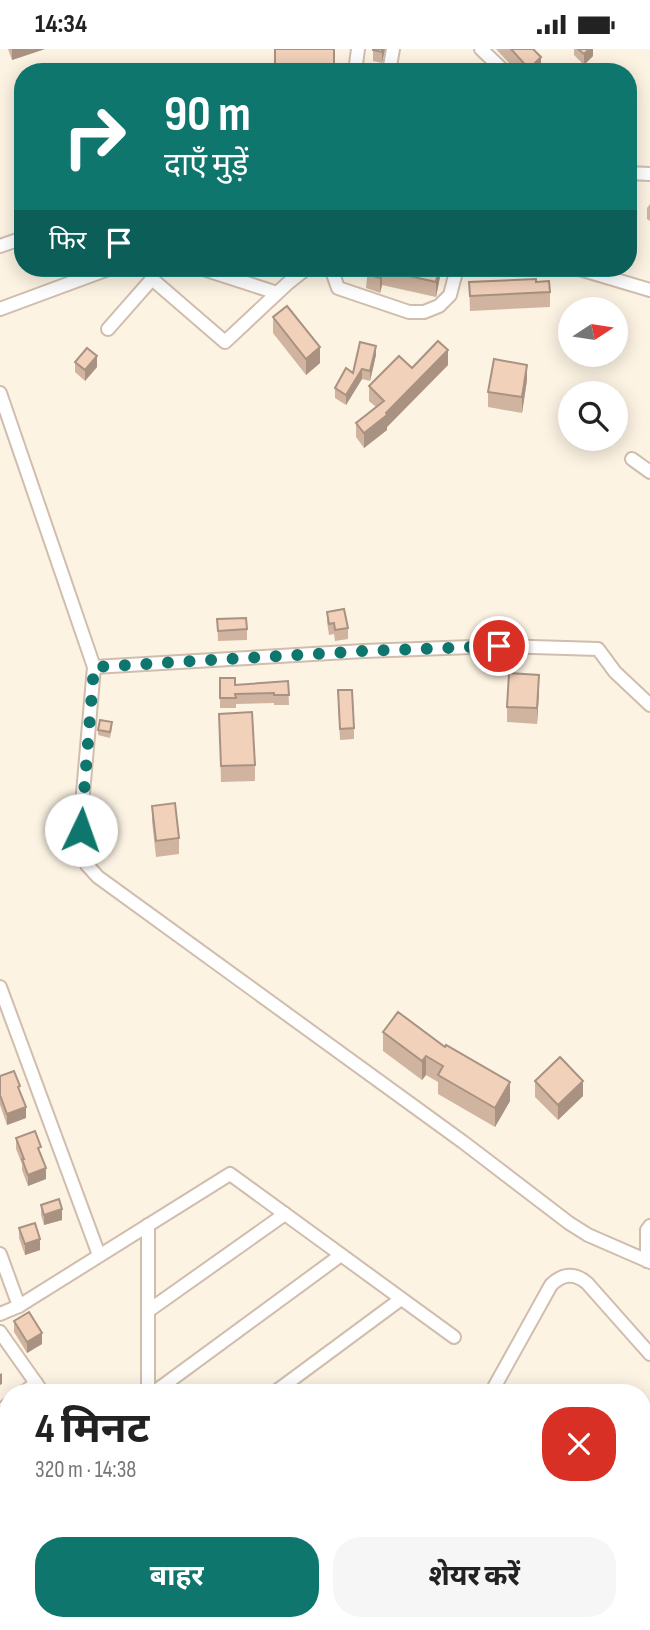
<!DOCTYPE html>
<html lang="hi">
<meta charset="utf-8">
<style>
body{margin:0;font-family:"Sofia Sans Condensed","Noto Sans Devanagari",sans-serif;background:#f6f6f6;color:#222;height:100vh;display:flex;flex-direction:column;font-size:26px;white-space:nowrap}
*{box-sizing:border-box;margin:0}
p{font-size:23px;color:#767676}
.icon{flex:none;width:38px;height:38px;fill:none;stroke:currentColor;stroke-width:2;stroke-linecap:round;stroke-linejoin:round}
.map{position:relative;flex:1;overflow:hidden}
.sheet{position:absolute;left:0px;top:1335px;width:651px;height:247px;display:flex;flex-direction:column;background:#fff;border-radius:28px 28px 0 0;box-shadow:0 4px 18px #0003}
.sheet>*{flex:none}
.guide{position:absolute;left:14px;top:14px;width:623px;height:214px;border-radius:28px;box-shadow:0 4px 18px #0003;background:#0f766e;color:#fff;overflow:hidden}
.needle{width:46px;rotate:78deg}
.tools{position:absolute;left:558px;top:248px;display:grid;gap:14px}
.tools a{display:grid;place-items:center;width:70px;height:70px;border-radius:50%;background:#fff;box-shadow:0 4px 18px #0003;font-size:35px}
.pin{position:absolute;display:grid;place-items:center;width:60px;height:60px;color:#fff;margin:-30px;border:4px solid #fff;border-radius:50%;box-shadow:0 2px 7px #0007}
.me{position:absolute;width:77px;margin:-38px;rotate:3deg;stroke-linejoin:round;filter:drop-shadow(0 0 5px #0008)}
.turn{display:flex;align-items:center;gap:24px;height:147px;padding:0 35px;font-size:32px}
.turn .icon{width:91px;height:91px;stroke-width:2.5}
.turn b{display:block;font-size:49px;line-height:60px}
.then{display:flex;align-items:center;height:66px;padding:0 35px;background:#0003;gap:14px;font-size:26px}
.round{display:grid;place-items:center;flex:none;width:74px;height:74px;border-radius:28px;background:#f6f6f6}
.head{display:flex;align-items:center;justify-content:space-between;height:119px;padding:0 35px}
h1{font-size:42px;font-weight:700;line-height:52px}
.action{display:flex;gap:14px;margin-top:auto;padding:14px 35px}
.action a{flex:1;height:80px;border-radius:28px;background:#0f766e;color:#fff;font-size:28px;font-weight:700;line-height:80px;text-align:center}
.action a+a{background:#f6f6f6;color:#222}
.status{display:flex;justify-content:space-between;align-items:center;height:49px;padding:0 35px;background:#fff;direction:ltr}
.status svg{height:19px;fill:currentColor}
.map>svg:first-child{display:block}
</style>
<div class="status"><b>14:34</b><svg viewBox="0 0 49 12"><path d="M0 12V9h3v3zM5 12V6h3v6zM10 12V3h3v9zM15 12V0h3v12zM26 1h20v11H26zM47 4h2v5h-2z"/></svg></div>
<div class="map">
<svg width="650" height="1581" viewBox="0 0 650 1581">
<rect width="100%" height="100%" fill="#fcf3e3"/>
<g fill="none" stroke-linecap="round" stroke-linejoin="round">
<defs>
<g id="minor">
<path d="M481 0 505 23"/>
<path d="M355 23 358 0"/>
<path d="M389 23 393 0"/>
<path d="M628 124 650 125"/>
<path d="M0 197 23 189"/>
<path d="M200 219 277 244"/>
<path d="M331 219 338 239 409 263H424L439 257 450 246 457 219"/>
<path d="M576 219 650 241"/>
<path d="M0 260 111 219"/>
<path d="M108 280 152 230 225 293 288 234 307 219"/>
<path d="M0 344 94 618 81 767 80 795 87 816 98 828 463 1093 569 1174 588 1186 650 1213"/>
<path d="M632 410 650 423"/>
<path d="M94 618 364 602 499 597 598 600 615 623 650 656"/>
<path d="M0 938 99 1206"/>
<path d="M0 1205 19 1257"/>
<path d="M647 1212V1181L650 1177"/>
<path d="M148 1262 285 1165"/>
<path d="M0 1265 19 1257 230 1125 454 1288"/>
<path d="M0 1283 43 1344"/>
<path d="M23 1344 36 1334"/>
<path d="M148 1344V1176"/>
<path d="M153 1344 341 1206"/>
<path d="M274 1344 401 1250"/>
<path d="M491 1344 551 1236C562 1225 574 1223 587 1234L650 1305"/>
<path d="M0 1362 9 1355"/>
<path d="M0 1450 9 1444"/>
<path d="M0 1534 9 1528"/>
<path d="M0 1554 9 1566"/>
<path d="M14 1573 20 1581"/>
<path d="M240 1573 253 1581"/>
<path d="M49 1581 59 1573"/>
<path d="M225 1581 229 1573"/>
<path d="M311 1581 315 1573"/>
<path d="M360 1581 365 1573"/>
</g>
</defs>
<use href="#minor" stroke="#d0bdad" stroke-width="16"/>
<use href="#minor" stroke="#fff" stroke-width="12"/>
</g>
<g fill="#d0b4a0">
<path d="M8 0H45L12 11Z"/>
<path d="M373 0H385L382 14 373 12Z"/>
<path d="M496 0H533L541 23H517Z"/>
<path d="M574 0H593V7L584 16 574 6Z"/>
<path d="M650 155V172L647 170V159Z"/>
<path d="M368 219H440V228L436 248 382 236 380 244 366 239Z"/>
<path d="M469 233H536L550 243V258L470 262Z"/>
<path d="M273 268 320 314 306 326 273 284Z"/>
<path d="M376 306 370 332 362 330 346 356 335 349V339L353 324Z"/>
<path d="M75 313 97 318 85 332 75 323Z"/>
<path d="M448 316 387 378V381L364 399 356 388V374L376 358 369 352V337L412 319Z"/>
<path d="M527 331 522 364 488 358V343Z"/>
<path d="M327 563 348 579V590L335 592 334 585 329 586 327 573Z"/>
<path d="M217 570 247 580V591L218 592Z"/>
<path d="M220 629 235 636 288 632 289 656H274V654L236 655V659H220Z"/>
<path d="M539 642 537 675 507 673V658Z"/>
<path d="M338 652 354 679V690L340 691Z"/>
<path d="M219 665 255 716V732L221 733Z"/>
<path d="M112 679 110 689 98 686V681Z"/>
<path d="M152 757 179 789V805L156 808 152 772Z"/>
<path d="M383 983 510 1052 495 1078 438 1045V1033L426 1026 422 1031 383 1002Z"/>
<path d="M0 1027 20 1043 26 1069 7 1076 0 1056Z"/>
<path d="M535 1032 583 1047 558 1071 535 1048Z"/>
<path d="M16 1089 41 1104 46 1130 28 1137 22 1121V1115L16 1100Z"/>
<path d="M41 1156 62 1171 44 1176 41 1166Z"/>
<path d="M19 1179 40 1201 25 1206 19 1189Z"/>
<path d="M14 1272 42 1295 27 1304 14 1283Z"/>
</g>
<g fill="#a99282">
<path d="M12 0H45L12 11Z"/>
<path d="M382 0H385L382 14Z"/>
<path d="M589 0H593V7L584 16V5Z"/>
<path d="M541 8V23H529V20Z"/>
<path d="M439 219H440V228L436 248V233Z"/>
<path d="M382 221V236L380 244V229Z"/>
<path d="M376 297V306L370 332V322Z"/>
<path d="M320 298V314L306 326V310Z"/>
<path d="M448 301V316L387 378V381L364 399V384L386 364Z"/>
<path d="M97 307V318L85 332V321Z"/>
<path d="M527 316V331L522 364V348Z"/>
<path d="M362 320V330L346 356V346Z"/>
<path d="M539 626V642L537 675V659Z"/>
<path d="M426 1007V1026L422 1031V1012Z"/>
<path d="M583 1032V1047L558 1071V1056Z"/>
<path d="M510 1033V1052L495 1078V1059Z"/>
<path d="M26 1058V1069L7 1076V1065Z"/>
<path d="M46 1119V1130L28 1137V1126Z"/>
<path d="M62 1160V1171L44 1176V1166Z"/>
<path d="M40 1190V1201L25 1206V1195Z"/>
<path d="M42 1284V1295L27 1304V1293Z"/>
<path d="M2 1324V1335L0 1336V1325Z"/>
<path d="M9 1410V1420L0 1427V1416Z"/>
<path d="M9 1466V1476L0 1483V1472Z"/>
</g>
<g fill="#f2d1ba" stroke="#a99282" stroke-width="2">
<rect x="275" y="0" width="59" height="23"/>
<path d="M373 0H382V3L373 1Z"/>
<path d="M511 0H533L541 8 529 20Z"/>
<path d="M578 0H589L584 5Z"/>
<path d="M368 219H439L436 233 382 221 380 229 366 225Z"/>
<path d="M536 230V233L549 232 550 243 470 247 469 233Z"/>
<path d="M287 257 320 298 306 310 273 268Z"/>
<path d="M438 292 448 301 386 364 387 366 364 384 356 374 384 352 369 337 399 307 412 319Z"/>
<path d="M360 293 376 297 370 322 362 320 346 346 335 339 346 319 353 324Z"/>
<path d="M87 299 97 307 85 321 75 313Z"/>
<path d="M494 310 527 316 522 348 488 343Z"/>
<path d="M344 560 348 579 335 581 334 574 329 575 327 563Z"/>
<path d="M246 569 247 580 218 582 217 570Z"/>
<path d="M509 624 539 626 537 659 507 658Z"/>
<path d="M220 629H235V636L288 632 289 646H274V644L235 645 236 649H220Z"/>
<path d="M338 641H352L354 679 340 680Z"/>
<path d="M252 663 255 716 221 717 219 665Z"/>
<path d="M100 671 112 673 110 683 98 681Z"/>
<path d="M175 754 179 789 156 792 152 757Z"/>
<path d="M398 963 445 998 446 996 510 1033 495 1059 438 1026 443 1017 426 1007 422 1012 383 983Z"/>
<path d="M560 1008 583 1032 558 1056 535 1032Z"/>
<path d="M14 1022 20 1037 18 1038 26 1058 7 1065 0 1046V1027Z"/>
<path d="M35 1082 41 1098 38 1099 46 1119 28 1126 22 1110H24L16 1089Z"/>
<path d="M59 1150 62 1160 44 1166 41 1156Z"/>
<path d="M35 1174 40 1190 25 1195 19 1179Z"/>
<path d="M29 1263 42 1284 27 1293 14 1272Z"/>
<path d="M34 1338 37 1344H26Z"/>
<path d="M9 1357V1410L0 1416V1364Z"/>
<path d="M9 1444V1466L0 1472V1450Z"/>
<path d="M0 1560 9 1573 15 1581H0Z"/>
</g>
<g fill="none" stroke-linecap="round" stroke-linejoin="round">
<path stroke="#0f766e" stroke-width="12" stroke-dasharray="0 21.6" d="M81 781 94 618 364 602 499 597"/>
</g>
</svg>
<div class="tools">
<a><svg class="needle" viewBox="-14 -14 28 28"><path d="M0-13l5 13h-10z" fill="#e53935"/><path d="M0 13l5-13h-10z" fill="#767676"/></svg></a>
<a><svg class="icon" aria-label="search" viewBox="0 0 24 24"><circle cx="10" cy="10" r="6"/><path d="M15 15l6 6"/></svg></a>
</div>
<div class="pin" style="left:499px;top:597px;background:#d93025"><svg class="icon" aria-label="arrive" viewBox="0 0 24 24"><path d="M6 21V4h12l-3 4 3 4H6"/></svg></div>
<svg class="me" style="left:81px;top:781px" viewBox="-20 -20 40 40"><circle r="19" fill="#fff"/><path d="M0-13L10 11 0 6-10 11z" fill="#0f766e"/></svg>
<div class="guide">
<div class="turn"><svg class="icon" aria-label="right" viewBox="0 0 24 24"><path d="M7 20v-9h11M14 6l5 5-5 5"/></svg><div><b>90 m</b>दाएँ मुड़ें</div></div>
<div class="then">फिर<svg class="icon" aria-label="arrive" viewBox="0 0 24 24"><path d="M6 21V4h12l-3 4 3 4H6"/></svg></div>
</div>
<section class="sheet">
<div class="head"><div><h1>4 मिनट</h1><p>320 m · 14:38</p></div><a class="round" style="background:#d93025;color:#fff"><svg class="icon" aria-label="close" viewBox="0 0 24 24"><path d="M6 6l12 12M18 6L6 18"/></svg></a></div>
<div class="action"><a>बाहर</a><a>शेयर करें</a></div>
</section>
</div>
